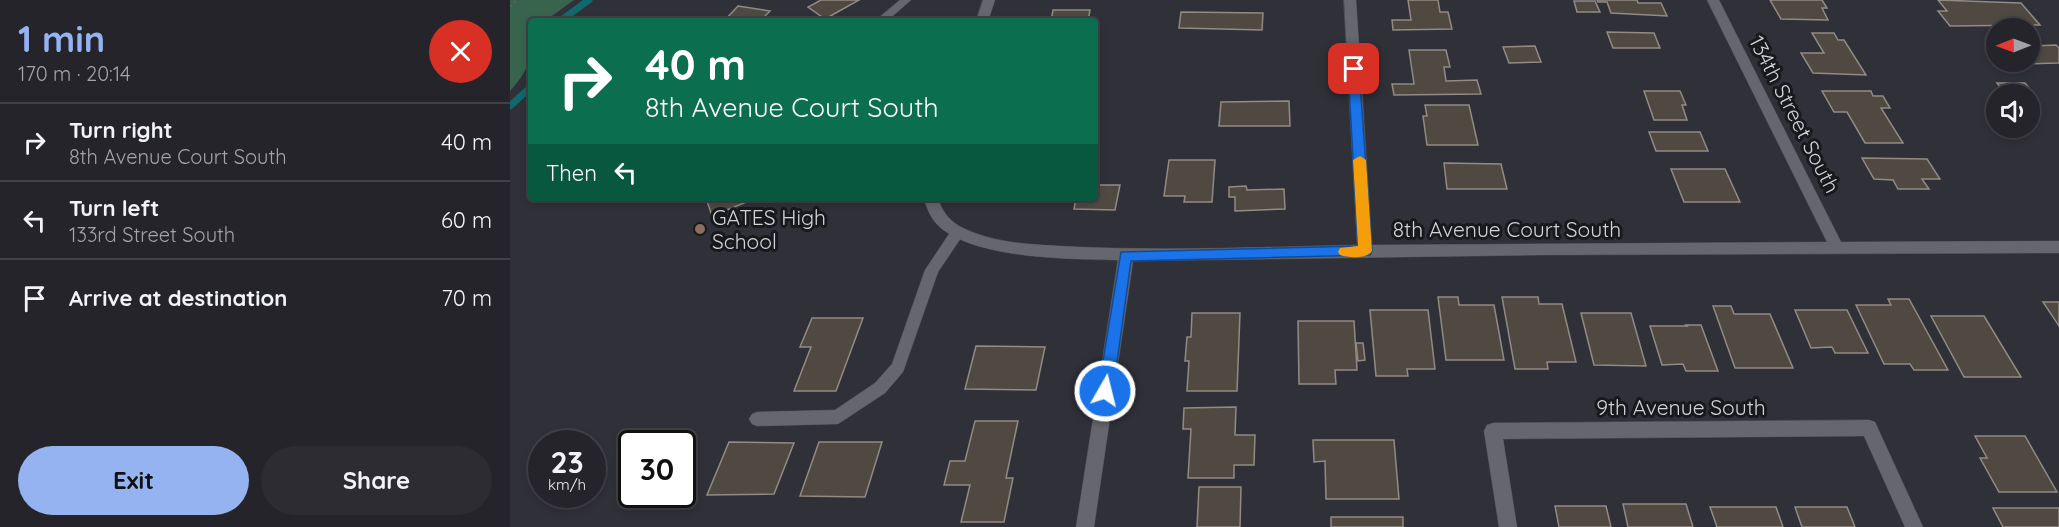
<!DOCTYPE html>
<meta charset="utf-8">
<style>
body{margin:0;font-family:Quicksand,sans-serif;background:#2c2c32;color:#f1f3f6;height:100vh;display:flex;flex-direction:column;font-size:22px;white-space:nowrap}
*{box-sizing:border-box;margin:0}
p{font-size:20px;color:#a3a4a8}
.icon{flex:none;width:33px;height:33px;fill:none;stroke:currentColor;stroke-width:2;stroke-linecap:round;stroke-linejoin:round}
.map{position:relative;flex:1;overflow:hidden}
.details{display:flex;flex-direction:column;background:#24242a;width:510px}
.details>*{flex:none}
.guide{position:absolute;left:18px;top:18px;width:570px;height:183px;border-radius:6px;box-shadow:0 3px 9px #0003,0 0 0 2px #414147;background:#0b6e4f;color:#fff;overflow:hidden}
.needle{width:39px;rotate:269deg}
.controls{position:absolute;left:1476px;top:18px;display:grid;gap:12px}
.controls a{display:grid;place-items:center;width:54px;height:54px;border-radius:50%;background:#24242a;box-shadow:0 3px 9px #0003,0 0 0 2px #414147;font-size:30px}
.speed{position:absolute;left:18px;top:430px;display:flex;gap:12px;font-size:30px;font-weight:700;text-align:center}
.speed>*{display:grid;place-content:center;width:78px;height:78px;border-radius:50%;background:#24242a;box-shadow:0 3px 9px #0003,0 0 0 2px #414147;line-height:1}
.speed small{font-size:15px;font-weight:400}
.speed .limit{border:3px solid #111;border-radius:9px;background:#fff;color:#111}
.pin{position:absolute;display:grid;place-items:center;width:51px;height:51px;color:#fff;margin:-26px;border-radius:12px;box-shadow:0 3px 9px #0006}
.me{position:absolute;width:66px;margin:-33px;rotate:8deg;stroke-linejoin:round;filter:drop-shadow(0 0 4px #0008)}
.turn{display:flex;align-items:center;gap:21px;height:126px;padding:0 18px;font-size:27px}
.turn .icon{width:78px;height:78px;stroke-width:2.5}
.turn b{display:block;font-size:42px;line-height:51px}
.then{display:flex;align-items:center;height:57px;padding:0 18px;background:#0003;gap:12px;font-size:22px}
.round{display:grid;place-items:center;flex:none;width:63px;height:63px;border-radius:32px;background:#2c2c32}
.overview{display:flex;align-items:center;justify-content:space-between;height:102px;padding:0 18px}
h1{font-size:36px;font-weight:700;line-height:45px;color:#95b2f1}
.primary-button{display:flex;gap:12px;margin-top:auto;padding:12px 18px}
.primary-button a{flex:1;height:69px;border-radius:36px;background:#95b2f1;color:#111;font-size:24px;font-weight:700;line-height:69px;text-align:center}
.primary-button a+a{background:#2c2c32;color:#f1f3f6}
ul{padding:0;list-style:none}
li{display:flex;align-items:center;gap:18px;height:78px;padding:0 18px;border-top:2px solid #414147}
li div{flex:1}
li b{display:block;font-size:22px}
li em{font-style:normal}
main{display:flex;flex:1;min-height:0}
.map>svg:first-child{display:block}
</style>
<main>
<section class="details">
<div class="overview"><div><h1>1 min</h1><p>170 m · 20:14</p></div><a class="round" style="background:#d93025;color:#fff"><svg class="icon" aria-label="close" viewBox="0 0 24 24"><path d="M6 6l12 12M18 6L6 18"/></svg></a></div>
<ul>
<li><svg class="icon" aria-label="right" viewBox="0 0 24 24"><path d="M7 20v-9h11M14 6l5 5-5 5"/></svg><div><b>Turn right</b><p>8th Avenue Court South</p></div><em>40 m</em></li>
<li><svg class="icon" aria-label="left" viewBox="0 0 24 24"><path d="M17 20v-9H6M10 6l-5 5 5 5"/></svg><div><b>Turn left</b><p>133rd Street South</p></div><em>60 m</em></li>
<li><svg class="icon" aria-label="arrive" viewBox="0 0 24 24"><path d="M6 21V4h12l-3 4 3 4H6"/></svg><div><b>Arrive at destination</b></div><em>70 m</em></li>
</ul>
<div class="primary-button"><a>Exit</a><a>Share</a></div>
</section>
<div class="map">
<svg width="1549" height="527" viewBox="0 0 1549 527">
<rect width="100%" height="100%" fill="#303038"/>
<path fill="#38644e" d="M0 0H64L35 21H21C21 55 24 64 0 91Z"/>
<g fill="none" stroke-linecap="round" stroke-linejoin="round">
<g stroke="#11686d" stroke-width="7">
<path d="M50 21 79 0"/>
<path d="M0 106 21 87"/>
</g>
</g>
<g fill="#4f4942" stroke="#918b84" stroke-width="1.5">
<path d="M311 0H349L315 19 298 7Z"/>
<path d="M898 0H928L930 12H938L942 29 883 30 882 20H901Z"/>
<path d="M1087 0H1127L1128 3H1151L1157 16 1101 13 1097 2H1088Z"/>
<path d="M1260 0H1312L1317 8H1312L1318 20 1271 19Z"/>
<path d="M1428 0 1511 3 1530 25 1440 26 1428 11H1437Z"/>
<path d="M1064 1H1085L1090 12H1067Z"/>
<path d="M228 6 260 11 250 21H214Z"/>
<path d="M543 10H580L578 21H541Z"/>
<path d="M671 12 753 13 752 30 669 28Z"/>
<path d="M1097 32 1144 33 1150 48H1103Z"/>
<path d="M1302 33H1324L1328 40H1334L1356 75 1303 73 1291 53H1314Z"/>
<path d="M1546 45 1549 48V63L1511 64 1509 62H1520V46Z"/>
<path d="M1025 46 1031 62 999 63 993 47Z"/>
<path d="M899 50H936L940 67H934L936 81 967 80 971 94 884 95 882 84H904Z"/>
<path d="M1487 83H1515L1527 98H1520V94H1496Z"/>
<path d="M1134 91H1170L1176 105H1172L1177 120H1144Z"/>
<path d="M1312 91H1361L1363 96H1373L1380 108H1371L1393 143H1355L1337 112H1324Z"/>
<path d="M779 101 780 126H709L711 102Z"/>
<path d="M915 105H959L968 145H917L913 116H917Z"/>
<path d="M1139 132H1190L1198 151H1146Z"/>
<path d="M1352 158 1417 159 1430 179H1412L1419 189H1388L1383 180 1364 179Z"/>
<path d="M659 160H705L702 202H674L675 196H654Z"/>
<path d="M934 163 991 164 997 189H937Z"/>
<path d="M1161 169H1215L1230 202H1174Z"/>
<path d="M585 185H610L605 210 564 209 566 198H585Z"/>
<path d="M736 186 737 190 774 189 775 209 725 211V197H719V187Z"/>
<path d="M196 198H244V199L202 216Z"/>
<path d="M928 297H948L949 305H984L994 360H936Z"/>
<path d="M992 297H1028L1029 304H1052L1066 362H1037L1038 369H1005Z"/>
<path d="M1378 299H1399L1438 370H1404L1400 364H1374L1346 305H1381Z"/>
<path d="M1533 302H1549V326Z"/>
<path d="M1203 306H1221L1224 314H1260L1283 368H1225Z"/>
<path d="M860 310H918L925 369H897L898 376H866Z"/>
<path d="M1285 310H1337L1358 353H1325L1322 347 1301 348Z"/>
<path d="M682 313H730L727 391H677L679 361H675L677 337H681Z"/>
<path d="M1071 313H1121L1136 366 1084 365Z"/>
<path d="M1421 316H1474L1511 377H1454Z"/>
<path d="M302 318H353L326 391H284L301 347H290Z"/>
<path d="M788 321H844L847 370H825L826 384H789Z"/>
<path d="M1176 325H1191L1208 371H1176L1173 364 1152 365 1140 326H1177Z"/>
<path d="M846 343H853L855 360 848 361Z"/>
<path d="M466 346 535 347 526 390 455 389Z"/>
<path d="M726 407 725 435H745L744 465H724V478H678L681 429H673L674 408Z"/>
<path d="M465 421H508L496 478H503L494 522H451L460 485H434L440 461H455Z"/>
<path d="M1465 436H1515L1547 492H1489L1470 458H1477Z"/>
<path d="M803 440H884L889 499H816L815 461 804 462Z"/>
<path d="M219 442 284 443 264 494 197 495Z"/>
<path d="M309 442H372L355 497 290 496Z"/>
<path d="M689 487H731L730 527H687Z"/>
<path d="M1113 504H1176L1183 527H1118Z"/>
<path d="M1045 506H1096L1101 527H1049Z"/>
<path d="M1200 507H1266L1273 527H1207Z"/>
<path d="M1285 507H1337L1345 527H1292Z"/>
<path d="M1483 508H1549V527H1493Z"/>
<rect x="821" y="517" width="72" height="10"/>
</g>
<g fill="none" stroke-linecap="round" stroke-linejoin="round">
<defs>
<g id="lane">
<path d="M390 0H401L377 21H365Z"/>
<path d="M448 227 455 232 428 272 393 372 375 393 328 424 247 426 242 424 239 419 242 414 247 412 325 410 365 383 382 364 415 270 443 228Z"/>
</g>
<g id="street">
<path d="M473 0H485L478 21H466Z"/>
<path d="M834 0H846L862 245 1317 242 1197 0H1209L1331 242 1549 241V253L1029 255 623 261 584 527H566L608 260C560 259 471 259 432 229 422 221 417 210 414 198H428C432 211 438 219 449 226 484 245 531 245 570 247 662 251 755 247 847 245Z"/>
<path d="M1359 420 1365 422 1413 527H1395L1354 436 993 439 1007 527H989L974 431 977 425 983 423Z"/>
</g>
</defs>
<use href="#lane" stroke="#4c4c53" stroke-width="1"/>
<use href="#street" stroke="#4c4c53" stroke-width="1"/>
<path stroke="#616168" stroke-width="3" stroke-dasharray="1.5 4" stroke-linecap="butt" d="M0 6 7 0"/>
<use href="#lane" fill="#65666e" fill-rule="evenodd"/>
<use href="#street" fill="#65666e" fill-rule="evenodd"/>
</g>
<path fill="#1a73e8" stroke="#114b97" stroke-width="1.5" d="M844 65 849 69 862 251 860 255 621 261 603 391 601 396 595 398 590 396 588 391 611 252 848 246 838 69Z"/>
<path fill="#f59e0b" d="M850 156 856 160 862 251C857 259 839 258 830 255L828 252 830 248 848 246 843 160Z"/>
<circle fill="#8d6e63" stroke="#18191c" stroke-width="2" cx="190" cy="229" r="6"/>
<g text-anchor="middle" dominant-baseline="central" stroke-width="6" stroke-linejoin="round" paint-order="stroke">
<g font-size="21" fill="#d2d2d7" stroke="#18191c">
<text transform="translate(1285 114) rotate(63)">134th Street South</text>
<text x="997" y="229">8th Avenue Court South</text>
<text x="1171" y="407">9th Avenue South</text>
</g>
<g font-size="21" fill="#d2d2d7" stroke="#18191c" text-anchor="start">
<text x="202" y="217">GATES High<tspan x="202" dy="24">School</tspan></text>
</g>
</g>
</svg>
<div class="controls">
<a><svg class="needle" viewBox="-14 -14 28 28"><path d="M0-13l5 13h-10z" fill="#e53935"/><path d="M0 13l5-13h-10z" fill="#a3a4a8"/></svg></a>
<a><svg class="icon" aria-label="sound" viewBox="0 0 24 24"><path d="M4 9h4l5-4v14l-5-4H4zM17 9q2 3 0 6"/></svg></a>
</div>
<div class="speed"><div>23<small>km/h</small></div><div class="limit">30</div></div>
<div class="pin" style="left:844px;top:69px;background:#d93025"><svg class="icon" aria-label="arrive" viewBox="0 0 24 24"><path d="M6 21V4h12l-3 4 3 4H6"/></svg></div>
<svg class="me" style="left:595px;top:391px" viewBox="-20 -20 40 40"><circle r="17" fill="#1a73e8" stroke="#fff" stroke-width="3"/><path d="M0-11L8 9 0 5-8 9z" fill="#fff"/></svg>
<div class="guide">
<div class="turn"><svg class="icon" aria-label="right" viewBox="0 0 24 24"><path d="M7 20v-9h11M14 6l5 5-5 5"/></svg><div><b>40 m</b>8th Avenue Court South</div></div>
<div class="then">Then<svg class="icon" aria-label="left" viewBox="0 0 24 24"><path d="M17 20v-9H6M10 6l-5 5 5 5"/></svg></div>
</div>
</div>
</main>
